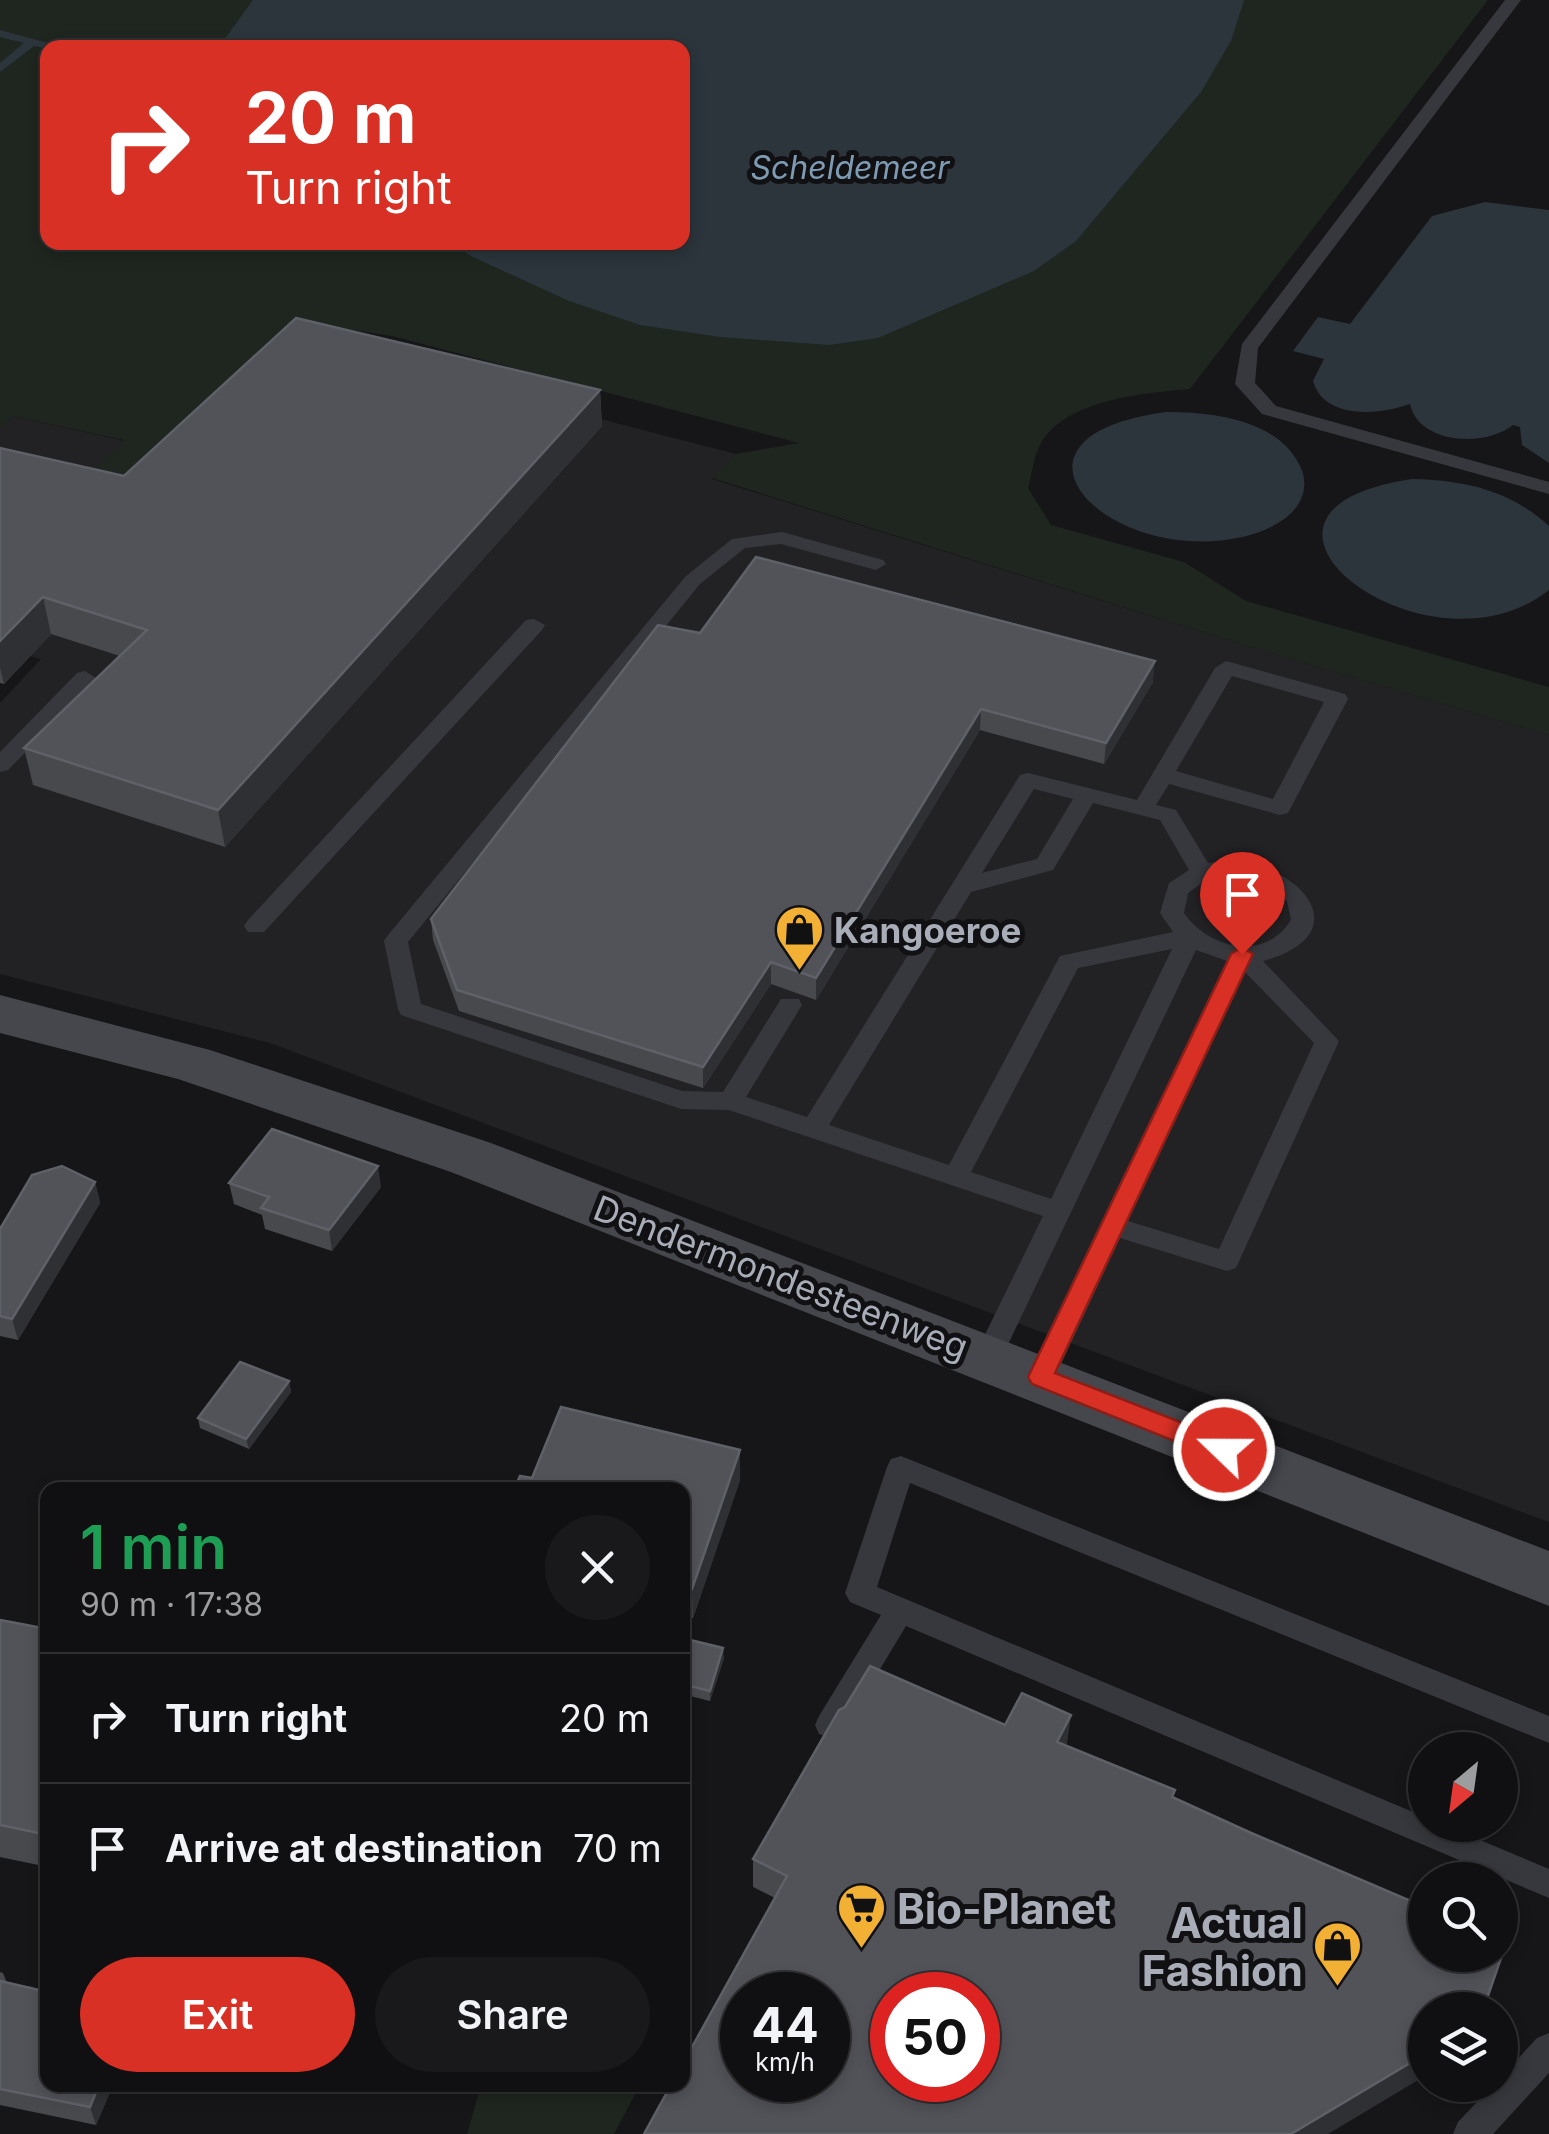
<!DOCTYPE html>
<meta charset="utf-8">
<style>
body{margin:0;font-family:Inter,sans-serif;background:#19191b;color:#f1f3f6;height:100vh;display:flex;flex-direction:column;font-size:38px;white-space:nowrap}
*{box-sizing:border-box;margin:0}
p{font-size:32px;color:#9c9d9f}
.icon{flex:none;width:55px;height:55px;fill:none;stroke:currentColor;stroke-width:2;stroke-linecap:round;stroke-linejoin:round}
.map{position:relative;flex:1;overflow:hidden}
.panel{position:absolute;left:40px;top:1482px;width:650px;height:610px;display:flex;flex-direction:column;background:#101012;border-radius:20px;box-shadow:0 5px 15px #0003,0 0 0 2px #303032}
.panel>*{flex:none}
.top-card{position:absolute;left:40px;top:40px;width:650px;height:210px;border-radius:20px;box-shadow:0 5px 15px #0003,0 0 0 2px #303032;background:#d93025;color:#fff;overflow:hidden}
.needle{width:65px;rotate:209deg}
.tools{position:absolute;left:1408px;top:1732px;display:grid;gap:20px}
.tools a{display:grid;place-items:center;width:110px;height:110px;border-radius:50%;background:#101012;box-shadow:0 5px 15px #0003,0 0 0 2px #303032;font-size:50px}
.speed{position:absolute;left:720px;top:1972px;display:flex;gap:20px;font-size:50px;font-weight:700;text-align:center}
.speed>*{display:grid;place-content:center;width:130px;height:130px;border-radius:50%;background:#101012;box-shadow:0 5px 15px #0003,0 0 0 2px #303032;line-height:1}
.speed small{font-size:25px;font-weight:400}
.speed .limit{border:15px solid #d22;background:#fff;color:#111}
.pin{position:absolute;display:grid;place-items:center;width:85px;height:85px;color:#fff;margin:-102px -42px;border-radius:50% 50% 50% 0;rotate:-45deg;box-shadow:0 0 10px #0007}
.pin .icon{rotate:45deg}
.me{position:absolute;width:110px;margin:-55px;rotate:292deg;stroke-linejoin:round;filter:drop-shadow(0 0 8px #0008)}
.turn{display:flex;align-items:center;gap:35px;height:210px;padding:0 40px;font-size:45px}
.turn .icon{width:130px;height:130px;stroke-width:2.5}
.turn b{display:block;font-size:70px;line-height:85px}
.round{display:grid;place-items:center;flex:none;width:105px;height:105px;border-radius:52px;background:#19191b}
.overview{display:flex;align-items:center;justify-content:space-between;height:170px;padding:0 40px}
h1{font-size:60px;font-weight:600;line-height:75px;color:#1e9e55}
.action{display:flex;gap:20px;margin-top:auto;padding:20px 40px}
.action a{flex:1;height:115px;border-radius:60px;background:#d93025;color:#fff;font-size:40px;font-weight:600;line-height:115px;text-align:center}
.action a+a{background:#19191b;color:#f1f3f6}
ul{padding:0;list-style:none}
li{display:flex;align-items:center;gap:30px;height:130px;padding:0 40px;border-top:2px solid #303032}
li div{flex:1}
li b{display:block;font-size:38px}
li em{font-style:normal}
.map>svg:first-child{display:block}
</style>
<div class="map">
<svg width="1549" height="2134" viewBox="0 0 1549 2134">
<rect width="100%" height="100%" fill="#161618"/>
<path fill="#222225" d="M281 337 736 454 712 479 1254 648 1549 735V1522L270 1043 0 974V703L41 659 0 649V427L13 416 125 441Z"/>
<g fill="#1e261f" fill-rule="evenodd">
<path d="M0 0H1488L1190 389C1145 393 1067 399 1041 443 1034 455 1032 474 1028 488L1051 525 1184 562 1246 601 1549 687V735L1254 648 712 478 736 454 799 443 392 336 313 324 125 504 73 490 124 440 13 416 0 427ZM48 48H682V242H48Z"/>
<path d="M481 2085H640L614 2134H467Z"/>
</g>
<g fill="#2c353c">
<path d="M253 0H1244L1231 41 1201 92 1076 241 1034 271 878 338 829 345 720 337 640 325 569 301 473 257 450 243 682 242V48L219 47Z"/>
<path d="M1485 202 1549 210V463L1522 445 1520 427 1513 425C1486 447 1419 445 1410 404 1380 415 1324 420 1313 381L1324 359 1293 351 1318 317 1350 324 1432 216Z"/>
<path d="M1166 412C1211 412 1278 419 1300 466 1306 478 1306 491 1299 503 1288 522 1263 532 1242 537 1108 567 979 437 1166 412Z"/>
<path d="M1412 479C1463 480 1510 490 1549 526V590C1427 687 1194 511 1412 479Z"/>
</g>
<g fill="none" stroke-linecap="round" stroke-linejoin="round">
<path fill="#2c353c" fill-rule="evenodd" d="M0 30 59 46 60 48 48 49 34 46 0 72V63L24 43 0 37Z"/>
<g fill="#37383d" fill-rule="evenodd">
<path d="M1505 0H1521L1258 348 1255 383 1276 406 1549 482V494L1262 414 1235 384 1242 344Z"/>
<path d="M782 532 883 560 886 564 876 570 781 544 745 548 700 584 408 942 421 1004 682 1091 723 1092 781 999H799L802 1005 746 1097 807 1117 1020 775 1028 773 1137 800 1215 668 1226 661 1345 694 1348 699 1288 813 1280 815 1169 784 1156 805 1176 810 1208 863C1285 848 1372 931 1263 961L1339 1041 1236 1268 1227 1271 1120 1238 1055 1377 1051 1385 1041 1388 1031 1385 1027 1377 1227 961 1196 950 1002 1357 998 1365 988 1368 978 1365 974 1357 1043 1216 729 1110 681 1109 401 1015 398 1009 384 941 388 935 686 576 732 539ZM1232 676 1324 702 1273 799 1176 771ZM1034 789 1073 799 1037 859 982 873ZM1093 803 1160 820 1189 870 1169 883 1160 913 1173 932 1060 956 949 1165 829 1125 971 892 1053 870ZM1222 876 1259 883 1287 901 1291 920C1265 962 1209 949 1184 913L1188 893 1209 878ZM1172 949 1051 1199 971 1172 1078 968ZM1245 972 1314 1043 1219 1249 1128 1221Z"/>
<path d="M534 619 545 625 542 630 264 932H248L244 926 248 920 526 620Z"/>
<path d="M85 671 96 678 93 683 8 770 0 772V752L77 673Z"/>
<path d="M901 1456 1549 1716V1743L910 1483 877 1587 1425 1817V1825H1444L1549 1869V1898L906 1626 841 1734 830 1738 819 1734 815 1725 819 1716 881 1615 850 1602 845 1593 887 1467 891 1459Z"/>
<path d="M1549 2033V2073L1493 2134H1453L1458 2122 1493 2085H1500V2078L1537 2038Z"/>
</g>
<path fill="#45474d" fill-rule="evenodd" d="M0 995 210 1050 491 1143 1549 1551V1606L451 1172 178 1079 0 1033Z"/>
</g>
<g fill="#47494d">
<path d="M600 390 602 426 225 847 33 785 24 748 120 656 51 634 4 684 0 683V448L124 476Z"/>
<path d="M700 633 1153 682 1104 764 980 730 816 1000 771 984 703 1088 459 1011 433 940 431 919Z"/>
<path d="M95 1182 100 1203 18 1340 0 1336V1229Z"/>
<path d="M229 1183 381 1187 332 1251 265 1229 262 1215 234 1204Z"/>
<path d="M289 1381 291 1392 249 1449 200 1428 198 1418Z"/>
<path d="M532 1478 740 1480 693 1618 682 1616V1490Z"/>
<path d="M0 1620 48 1629V1867L0 1857Z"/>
<path d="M682 1638 724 1658 710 1701 682 1694Z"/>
<path d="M1005 1725 1066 1745 1173 1798 775 1898 753 1887V1859Z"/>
<path d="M0 1972 3 1973 7 1983 113 2085 96 2125 0 2105Z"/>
</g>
<g fill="#2f3033">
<path d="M600 390 602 426 225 847 218 810Z"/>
<path d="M43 597 51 634 4 684 0 668V641Z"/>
<path d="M1155 661 1153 682 1104 764 1106 743Z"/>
<path d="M981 709 980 730 816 1000V978Z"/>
<path d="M771 962V984L703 1088V1067Z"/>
<path d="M378 1166 381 1187 332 1251 329 1230Z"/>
<path d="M95 1182 100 1203 18 1340 12 1319Z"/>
<path d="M289 1381 291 1392 249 1449 246 1439Z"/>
<path d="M740 1450V1480L693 1618 692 1589Z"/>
<path d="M723 1648 724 1658 710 1701V1691Z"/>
<path d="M1071 1715 1067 1744 1054 1771 1057 1742Z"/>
<path d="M1425 2054V2076L1328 2134H1291Z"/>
<path d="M99 2085H113L96 2125 90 2107Z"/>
</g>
<g fill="#525359" stroke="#5f6168" stroke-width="2.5" fill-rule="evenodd">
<path d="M296 318 600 390 218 810 24 748 147 630 43 597 0 641V448L124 476Z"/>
<path d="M756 557 1155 661 1106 743 981 709 816 978 771 962 703 1067 457 990 431 919 658 625 700 633Z"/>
<path d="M272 1129 378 1166 329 1230 261 1208 269 1197 229 1183Z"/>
<path d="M62 1166 95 1182 12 1319 0 1316V1229L32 1175Z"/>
<path d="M240 1362 289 1381 246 1439 198 1418Z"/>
<path d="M561 1407 740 1450 692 1589 682 1587V1490H514L520 1476 532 1478Z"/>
<path d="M0 1620 48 1629V1835L0 1825Z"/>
<path d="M682 1638 723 1648 710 1691 682 1684Z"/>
<path d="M870 1666 1005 1725 1022 1693 1071 1715 1057 1742 1175 1790 1172 1797 1249 1832 1425 1907V1955H1500V1938L1507 1941 1483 2010H1425V2054L1291 2134H644L671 2085H682V2065L787 1876 753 1859 839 1710 845 1707ZM742 1995H828V2080H742ZM892 1995H978V2080H892Z"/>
<path d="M0 1981 48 1992V2085H99L90 2107 0 2089Z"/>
</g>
<path fill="#d93025" stroke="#8d1f18" stroke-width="2.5" d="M1242 947 1253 954 1055 1373 1234 1443 1237 1450 1234 1458 1224 1461 1032 1384 1028 1377 1231 954Z"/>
<defs>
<symbol id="shop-pin" viewBox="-11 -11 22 30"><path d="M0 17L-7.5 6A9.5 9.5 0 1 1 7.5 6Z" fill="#f2b134" stroke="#111113"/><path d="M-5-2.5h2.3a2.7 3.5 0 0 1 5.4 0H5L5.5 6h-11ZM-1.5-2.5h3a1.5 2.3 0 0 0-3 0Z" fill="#111"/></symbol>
<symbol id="supermarket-pin" viewBox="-11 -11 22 30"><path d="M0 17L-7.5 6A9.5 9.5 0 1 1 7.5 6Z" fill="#f2b134" stroke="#111113"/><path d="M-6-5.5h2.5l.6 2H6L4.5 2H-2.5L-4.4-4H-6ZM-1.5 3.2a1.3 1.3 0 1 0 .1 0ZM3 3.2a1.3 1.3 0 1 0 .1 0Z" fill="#111"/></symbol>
</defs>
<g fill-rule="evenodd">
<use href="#shop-pin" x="772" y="902" width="55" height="75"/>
<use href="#supermarket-pin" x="834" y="1880" width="55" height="75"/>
<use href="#shop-pin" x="1310" y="1918" width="55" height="75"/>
</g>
<g text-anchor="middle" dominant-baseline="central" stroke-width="10" stroke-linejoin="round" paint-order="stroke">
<g font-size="32" font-style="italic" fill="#7f9bb3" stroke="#111113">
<text x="850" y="167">Scheldemeer</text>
</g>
<g font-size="35" font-weight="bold" fill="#a8adb8" stroke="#111113" text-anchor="start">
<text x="834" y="930">Kangoeroe</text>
</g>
<g font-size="35" fill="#a8adb8" stroke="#111113">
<text transform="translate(781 1277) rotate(21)">Dendermondesteenweg</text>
</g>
<g font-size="42" font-weight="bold" fill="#a8adb8" stroke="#111113" text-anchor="start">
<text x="897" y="1908">Bio-Planet</text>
<text x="1303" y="1922" text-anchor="end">Actual<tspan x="1303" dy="48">Fashion</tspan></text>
</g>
</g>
</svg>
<div class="tools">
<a><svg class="needle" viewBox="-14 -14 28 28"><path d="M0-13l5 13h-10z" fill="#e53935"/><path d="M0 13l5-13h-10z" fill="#9c9d9f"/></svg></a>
<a><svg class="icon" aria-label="search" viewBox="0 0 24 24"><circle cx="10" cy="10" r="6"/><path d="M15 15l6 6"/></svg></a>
<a><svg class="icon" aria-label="layers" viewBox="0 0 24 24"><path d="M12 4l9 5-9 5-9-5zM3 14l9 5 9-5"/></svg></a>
</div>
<div class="speed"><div>44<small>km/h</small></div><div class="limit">50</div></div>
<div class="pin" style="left:1242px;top:954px;background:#d93025"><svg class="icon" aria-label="arrive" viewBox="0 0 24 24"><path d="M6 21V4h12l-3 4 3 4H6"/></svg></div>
<svg class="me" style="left:1224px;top:1450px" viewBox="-20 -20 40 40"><circle r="17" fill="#d93025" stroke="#fff" stroke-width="3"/><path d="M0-11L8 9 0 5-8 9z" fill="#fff"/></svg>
<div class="top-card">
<div class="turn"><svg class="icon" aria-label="right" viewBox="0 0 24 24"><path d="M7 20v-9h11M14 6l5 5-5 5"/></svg><div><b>20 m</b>Turn right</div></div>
</div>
<section class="panel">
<div class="overview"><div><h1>1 min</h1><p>90 m · 17:38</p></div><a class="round"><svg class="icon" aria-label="close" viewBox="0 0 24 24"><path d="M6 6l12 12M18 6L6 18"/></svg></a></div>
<ul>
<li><svg class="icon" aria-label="right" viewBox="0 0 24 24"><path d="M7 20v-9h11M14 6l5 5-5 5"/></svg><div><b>Turn right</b></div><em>20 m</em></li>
<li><svg class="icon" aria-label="arrive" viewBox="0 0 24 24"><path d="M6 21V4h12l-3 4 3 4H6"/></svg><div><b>Arrive at destination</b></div><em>70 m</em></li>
</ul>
<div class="action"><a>Exit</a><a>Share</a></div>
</section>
</div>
